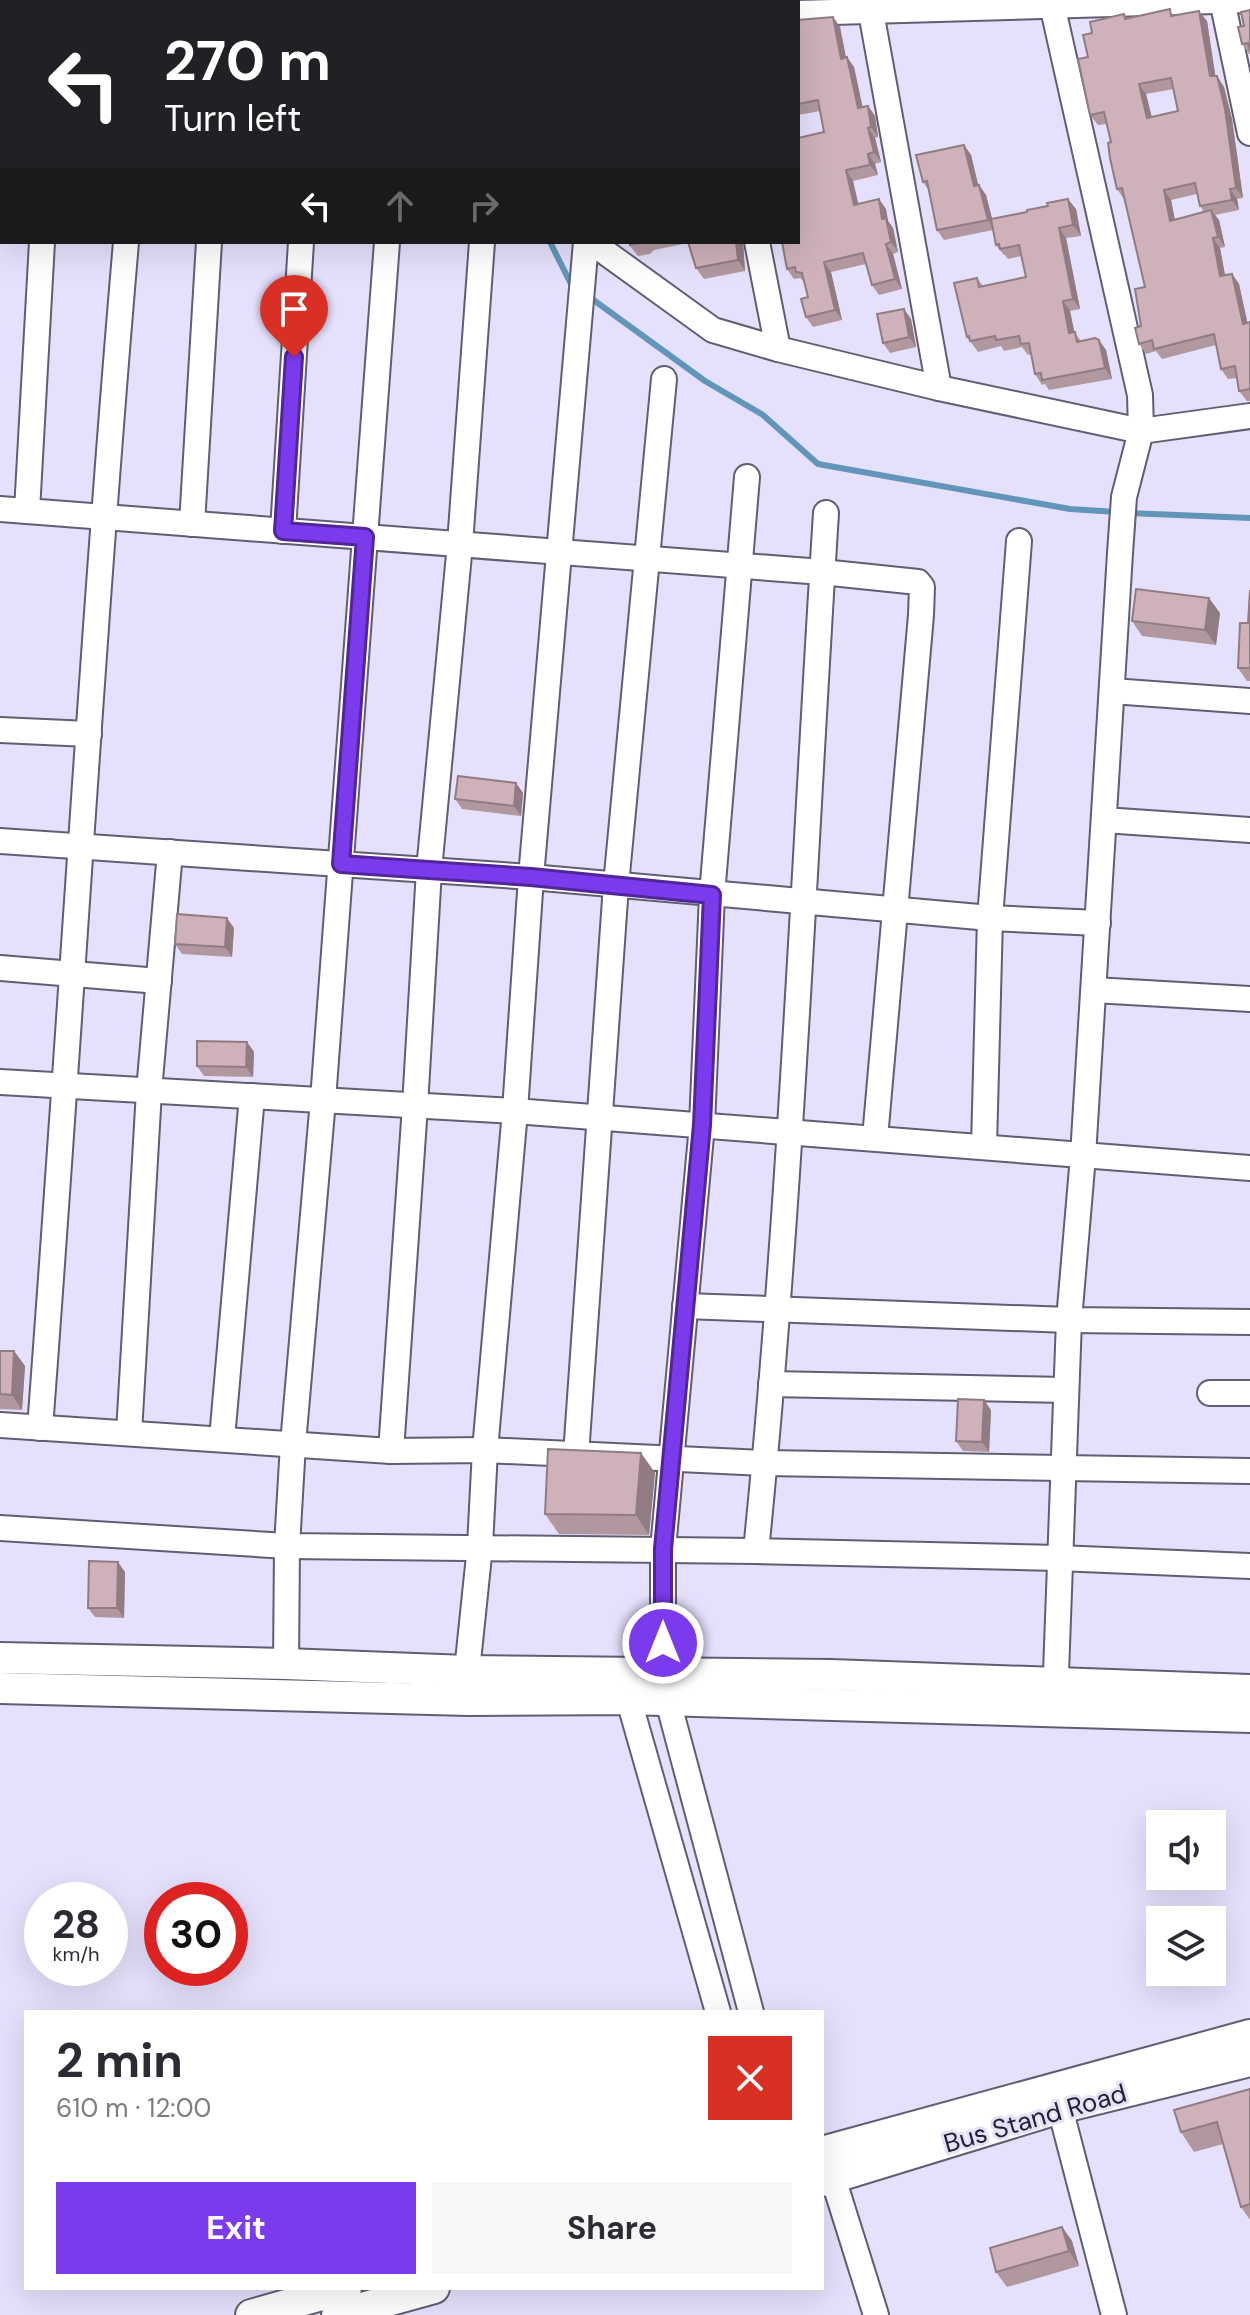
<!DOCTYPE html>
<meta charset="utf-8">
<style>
body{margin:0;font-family:"DM Sans",sans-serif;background:#f7f7f7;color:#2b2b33;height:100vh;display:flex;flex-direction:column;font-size:30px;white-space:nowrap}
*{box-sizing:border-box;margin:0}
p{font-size:26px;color:#7c7c81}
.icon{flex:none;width:44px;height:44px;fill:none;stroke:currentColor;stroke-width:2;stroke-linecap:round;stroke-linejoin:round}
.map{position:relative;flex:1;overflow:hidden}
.sheet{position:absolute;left:24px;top:2010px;width:800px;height:280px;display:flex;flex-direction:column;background:#fff;border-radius:0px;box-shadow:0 8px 32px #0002}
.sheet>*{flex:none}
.guide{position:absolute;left:0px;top:0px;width:800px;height:244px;box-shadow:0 8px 32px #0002;background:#202124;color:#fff;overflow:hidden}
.tools{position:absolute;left:1146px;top:1810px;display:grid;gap:16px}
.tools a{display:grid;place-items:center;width:80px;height:80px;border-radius:0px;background:#fff;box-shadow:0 8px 32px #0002;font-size:40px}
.speed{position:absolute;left:24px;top:1882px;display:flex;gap:16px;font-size:40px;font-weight:700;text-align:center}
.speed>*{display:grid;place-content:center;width:104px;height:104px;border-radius:50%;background:#fff;box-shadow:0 8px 32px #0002;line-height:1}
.speed small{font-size:20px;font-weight:400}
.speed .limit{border:12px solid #d22;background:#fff;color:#111}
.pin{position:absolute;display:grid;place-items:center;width:68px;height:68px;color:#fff;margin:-82px -34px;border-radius:50% 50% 50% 0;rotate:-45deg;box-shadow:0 0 8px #0007}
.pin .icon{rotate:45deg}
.me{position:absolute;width:88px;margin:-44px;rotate:0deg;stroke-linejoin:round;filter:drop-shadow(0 0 6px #0008)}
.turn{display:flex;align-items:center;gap:28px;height:168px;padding:0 32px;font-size:36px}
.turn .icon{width:104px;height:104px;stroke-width:2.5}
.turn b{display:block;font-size:56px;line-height:68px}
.lanes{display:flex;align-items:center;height:76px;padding:0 32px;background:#0003;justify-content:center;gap:40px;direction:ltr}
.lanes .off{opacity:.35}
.round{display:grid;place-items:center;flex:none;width:84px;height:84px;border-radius:0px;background:#f7f7f7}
.summary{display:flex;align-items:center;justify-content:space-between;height:136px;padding:0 32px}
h1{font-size:48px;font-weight:700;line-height:60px}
.cta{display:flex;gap:16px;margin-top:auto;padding:16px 32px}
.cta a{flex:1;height:92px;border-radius:0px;background:#7c3aed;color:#fff;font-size:32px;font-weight:700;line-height:92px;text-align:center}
.cta a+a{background:#f7f7f7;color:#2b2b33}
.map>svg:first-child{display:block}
</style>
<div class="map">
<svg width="1250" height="2315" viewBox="0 0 1250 2315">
<rect width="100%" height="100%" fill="#e5e0fb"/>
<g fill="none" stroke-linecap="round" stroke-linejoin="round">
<g stroke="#6196ba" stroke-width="6">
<path d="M0 102H2"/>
<path d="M550 242 570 282 576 287"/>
<path d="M588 296 705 381 763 415 818 464 1070 509 1117 512"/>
<path d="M1128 513 1250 518"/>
</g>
<defs>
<g id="minor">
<path d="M143 0 144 2"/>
<path d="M534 0V2"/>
<path d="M1051 0 1140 395 1141 431 1124 497 1120 553 1083 1156 1069 1320 1055 1700"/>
<path d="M1222 0 1250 133"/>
<path d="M871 12 939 388"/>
<path d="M798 13 1250 0"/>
<path d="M591 242 713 330 778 349 939 388 1141 431 1250 416"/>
<path d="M757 242 778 349"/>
<path d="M747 477 712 895 702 1125 663 1549V1675L668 1701 751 2012"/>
<path d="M0 509 822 572 918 582 922 587 921 615 875 1138"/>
<path d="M27 511 42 242"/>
<path d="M192 524 209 242"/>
<path d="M283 531 301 242"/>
<path d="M1112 691 1250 701"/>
<path d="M0 730 89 734"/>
<path d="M1104 820 1250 830"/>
<path d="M0 841 531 877 990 918 1098 923"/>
<path d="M0 968 159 981"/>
<path d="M1094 990 1250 999"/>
<path d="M0 1082 515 1111 1250 1168"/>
<path d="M984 1147 990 918 1019 541"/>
<path d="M685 1306 1069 1320 1250 1322"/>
<path d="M771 1384 1066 1390"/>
<path d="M1210 1393H1250"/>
<path d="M0 1425 391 1451 485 1450 765 1463 1250 1471"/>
<path d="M40 1428C70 1033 92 637 126 242"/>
<path d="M129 1433 149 1091 170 852"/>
<path d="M222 1439 252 1096"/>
<path d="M391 1451 415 1106 429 870 460 544 482 242"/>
<path d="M576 1455 616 885 664 379"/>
<path d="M0 1528 287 1546 756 1551 1058 1558 1250 1566"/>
<path d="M756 1551C791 1206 804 859 826 513"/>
<path d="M286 1664 287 1546 293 1444 323 1100 387 242"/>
<path d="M624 1683 718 2012"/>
<path d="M468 1686 467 1671 480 1546 485 1450 515 1111 531 877 586 242"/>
<path d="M1060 2108 1114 2315"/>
<path d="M833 2178 876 2315"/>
</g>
<g id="major">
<path d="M0 1658 286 1664 467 1671 831 1675 1250 1690"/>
<path d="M0 1688 469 1700 628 1699 1250 1717"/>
<path d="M822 2152 1250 2035"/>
<path d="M822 2181 1060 2108 1250 2061"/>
<path d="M251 2315 346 2288"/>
<path d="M337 2315 434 2288"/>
</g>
</defs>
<use href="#minor" stroke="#615d73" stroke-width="28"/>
<use href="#major" stroke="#615d73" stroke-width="34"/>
<use href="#minor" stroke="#fff" stroke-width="24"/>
<use href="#major" stroke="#fff" stroke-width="30"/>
</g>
<g fill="#b1989f" fill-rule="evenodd">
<path d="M437 0H474V1Z"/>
<path d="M565 0H590V2H574L566 1Z"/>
<path d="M1250 10V54H1249L1242 44 1244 26Z"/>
<path d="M1124 14 1127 19 1174 16 1207 21 1215 76H1217L1224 87 1232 119 1243 198 1237 199 1239 210 1215 215 1219 220 1225 247 1220 248 1225 275 1232 274 1239 284 1247 323 1250 322V401H1247L1239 391 1237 378 1228 379 1221 369 1216 345 1162 359 1156 351 1146 354 1139 344 1145 287 1124 199 1117 189 1111 142 1107 124 1098 125 1090 115 1088 57ZM1174 89 1178 111 1152 117 1146 94ZM1197 194 1200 206 1204 212 1175 220 1171 200Z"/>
<path d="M833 17 840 27 846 57 854 67 862 107 868 106 875 116 878 137 875 138 881 162 875 164 878 175 853 181 858 204 886 209 888 221 893 228 898 252 893 254 902 289 879 295 872 285 866 264 831 272 842 320 813 327 806 317 808 297 804 282 800 278 794 279 787 269 824 132 820 111 798 115V20Z"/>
<path d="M964 145 971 155 978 186 986 195 992 219 1076 209 1081 236 1066 238 1080 309 1070 311 1074 332 1081 341 1106 350 1112 379 1049 390 1045 384 1042 385 1035 374 1031 354 1028 355 1022 347 1004 351 1001 346 978 352 967 337 977 278 983 286 1026 277 1021 256 1008 259 1005 255H1004L996 245 993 230 944 240 937 230 929 191 923 182Z"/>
<path d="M627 242H743L745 271 704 279 696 268 688 243 654 250 650 254 638 256Z"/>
<path d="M911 319 916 347 890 353 883 343Z"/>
<path d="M1250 590V681H1247L1238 668 1248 623Z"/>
<path d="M1220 613 1216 645 1142 636 1132 621Z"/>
<path d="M516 783 523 793 521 816 462 809 455 799Z"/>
<path d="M234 928 232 957 182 954 175 944Z"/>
<path d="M247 1042 254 1052 253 1077 204 1076 197 1066Z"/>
<path d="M0 1351H14L25 1366 22 1410 0 1409Z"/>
<path d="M991 1410 989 1452 963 1451 956 1441Z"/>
<path d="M641 1453 655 1473 649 1535 559 1534 545 1514Z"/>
<path d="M125 1572 124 1618 95 1617 88 1608Z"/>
<path d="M1250 2089V2220L1241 2207 1223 2144 1194 2152 1181 2132Z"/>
<path d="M1062 2227 1072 2241 1079 2266 1007 2287 996 2272Z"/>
</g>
<g fill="#907c82">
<path d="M1199 11 1207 21 1217 86 1210 76Z"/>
<path d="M833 17 840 27 848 69 841 59Z"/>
<path d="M847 57 854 67 865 118 858 108Z"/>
<path d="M1217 76 1224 87 1232 119 1243 198 1236 188Z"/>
<path d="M1139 84 1146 94 1154 128 1147 118Z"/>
<path d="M868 106 875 116 878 137 871 127Z"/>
<path d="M868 128 875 138 881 162 874 152Z"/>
<path d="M964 145 971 155 981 196 974 186Z"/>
<path d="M868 154 875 164 878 175 870 165Z"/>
<path d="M846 170 853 181 861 215 854 205Z"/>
<path d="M979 185 986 195 995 230 988 220Z"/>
<path d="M1230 189 1237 199 1239 210 1232 200Z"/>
<path d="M1164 190 1171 200 1177 232 1170 221Z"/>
<path d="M879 199 886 209 888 221 893 228 898 252 891 242 882 219Z"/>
<path d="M1068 199 1076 209 1081 236 1073 225Z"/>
<path d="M1211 210 1219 220 1225 247 1218 237Z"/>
<path d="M1059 228 1066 238 1080 309 1073 299Z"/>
<path d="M1213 238 1220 248 1227 286 1220 276Z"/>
<path d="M736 242H743L745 271 738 260Z"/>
<path d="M886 244 893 254 902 289 895 279Z"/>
<path d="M824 262 831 272 842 320 835 310Z"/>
<path d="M1232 274 1239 284 1250 334 1243 324Z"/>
<path d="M1063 301 1070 311 1077 344 1069 333Z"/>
<path d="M904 309 911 319 916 347 909 337Z"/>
<path d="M1099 340 1106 350 1112 379 1105 368Z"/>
<path d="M1209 598 1220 613 1216 645 1205 630Z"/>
<path d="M516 783 523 793 521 816 514 806Z"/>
<path d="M227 918 234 928 232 957 225 947Z"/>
<path d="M247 1042 254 1052 253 1077 246 1067Z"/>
<path d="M14 1351 25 1366 22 1410 12 1395Z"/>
<path d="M984 1400 991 1410 989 1452 982 1442Z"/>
<path d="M641 1453 655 1473 649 1535 636 1515Z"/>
<path d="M118 1562 125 1572 124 1618 117 1608Z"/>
<path d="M1062 2227 1072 2241 1079 2266 1069 2251Z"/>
</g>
<g fill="#ceb1b9" stroke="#907c82" stroke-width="2" fill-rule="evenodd">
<rect x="63" y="0" width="53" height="2"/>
<path d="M1170 9 1171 16 1199 11 1210 76H1217L1225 109 1236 188 1230 189 1232 200 1200 206 1195 183 1164 190 1170 221 1211 210 1218 237 1213 238 1220 276 1232 274 1243 324 1250 322V389L1239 391 1235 366 1221 369 1214 334 1154 349 1152 340 1139 344 1135 328 1141 326 1135 289 1145 287 1122 188 1117 189 1110 158 1108 143 1111 142 1104 112 1090 115 1078 59 1088 57 1083 35 1092 33 1090 22 1124 14 1125 19ZM1171 78 1178 111 1147 118 1139 84Z"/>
<path d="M1250 10V50L1248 43 1242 44 1238 27 1244 26 1241 12Z"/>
<path d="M833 17 841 59 847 57 858 108 868 106 871 127 868 128 874 152 868 154 870 165 846 170 854 205 879 199 882 219 886 218 891 242 886 244 895 279 872 285 863 253 824 262 835 310 806 317 801 299 808 297 802 273 796 272 795 267 787 269 782 242H798V138L824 132 818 100 798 104V20Z"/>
<path d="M964 145 974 186 979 185 988 220 937 230 927 181 923 182 916 155Z"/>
<path d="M1068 199 1073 225 1059 228 1073 299 1063 301 1069 333 1075 332 1077 342 1095 338 1099 340 1105 368 1042 380 1041 373 1035 374 1029 343 1021 344 1019 336 996 340 995 336 970 341 969 336 967 337 954 283 977 278 979 287 1026 277 1019 245 1000 249 999 244 996 245 991 219 1027 212V210L1048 206 1047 203Z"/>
<path d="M630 242H643L630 245Z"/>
<path d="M688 242H736L738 260 696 268Z"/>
<path d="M904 309 909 337 883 343 877 314Z"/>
<path d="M1136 589 1209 598 1205 630 1132 621Z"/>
<path d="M1250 590V668H1238L1240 623H1248Z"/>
<path d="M458 776 516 783 514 806 455 799Z"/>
<path d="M177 914 227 918 225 947 175 944Z"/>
<path d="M197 1041 247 1042 246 1067 197 1066Z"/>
<path d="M0 1351H14L12 1395 0 1394Z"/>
<path d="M958 1399 984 1400 982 1442 956 1441Z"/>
<path d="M548 1449 641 1453 636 1515 545 1514Z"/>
<path d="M89 1561 118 1562 117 1608H88Z"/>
<path d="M1250 2089V2204L1241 2207 1217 2122 1181 2132 1174 2110Z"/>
<path d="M1062 2227 1069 2251 996 2272 990 2248Z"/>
</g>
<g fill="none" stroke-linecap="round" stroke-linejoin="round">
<defs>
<path id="route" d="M294 357 283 531 365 537 341 864 531 877 712 895 702 1125 663 1549V1643"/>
</defs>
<use href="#route" stroke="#51269a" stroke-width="20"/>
<use href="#route" stroke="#7c3aed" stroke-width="14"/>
</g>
<g text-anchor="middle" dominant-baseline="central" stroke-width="6" stroke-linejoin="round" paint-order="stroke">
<g font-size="26" fill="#25232d" stroke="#e5e0fb">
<text transform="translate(1035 2118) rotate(-16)">Bus Stand Road</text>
</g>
</g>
</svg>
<div class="tools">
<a><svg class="icon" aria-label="sound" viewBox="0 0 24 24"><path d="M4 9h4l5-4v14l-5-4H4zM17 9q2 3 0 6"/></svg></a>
<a><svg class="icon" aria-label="layers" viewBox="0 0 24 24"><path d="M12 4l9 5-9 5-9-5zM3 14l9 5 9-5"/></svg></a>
</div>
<div class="speed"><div>28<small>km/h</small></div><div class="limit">30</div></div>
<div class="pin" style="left:294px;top:357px;background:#d93025"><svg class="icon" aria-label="arrive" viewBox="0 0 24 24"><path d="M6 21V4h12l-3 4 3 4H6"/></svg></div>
<svg class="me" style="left:663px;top:1643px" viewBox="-20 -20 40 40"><circle r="17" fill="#7c3aed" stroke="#fff" stroke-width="3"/><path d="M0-11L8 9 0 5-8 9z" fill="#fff"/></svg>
<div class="guide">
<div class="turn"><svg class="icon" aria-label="left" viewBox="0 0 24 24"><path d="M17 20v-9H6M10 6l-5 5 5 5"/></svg><div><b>270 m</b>Turn left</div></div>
<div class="lanes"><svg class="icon" aria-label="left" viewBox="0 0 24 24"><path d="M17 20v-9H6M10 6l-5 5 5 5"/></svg><svg class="icon off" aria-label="ahead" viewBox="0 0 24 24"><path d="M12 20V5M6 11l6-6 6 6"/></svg><svg class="icon off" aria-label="right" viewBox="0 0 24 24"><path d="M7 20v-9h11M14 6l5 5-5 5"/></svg></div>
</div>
<section class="sheet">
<div class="summary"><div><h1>2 min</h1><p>610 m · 12:00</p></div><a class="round" style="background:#d93025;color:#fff"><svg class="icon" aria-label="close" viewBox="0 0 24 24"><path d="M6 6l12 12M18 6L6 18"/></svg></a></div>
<div class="cta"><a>Exit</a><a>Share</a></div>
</section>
</div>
